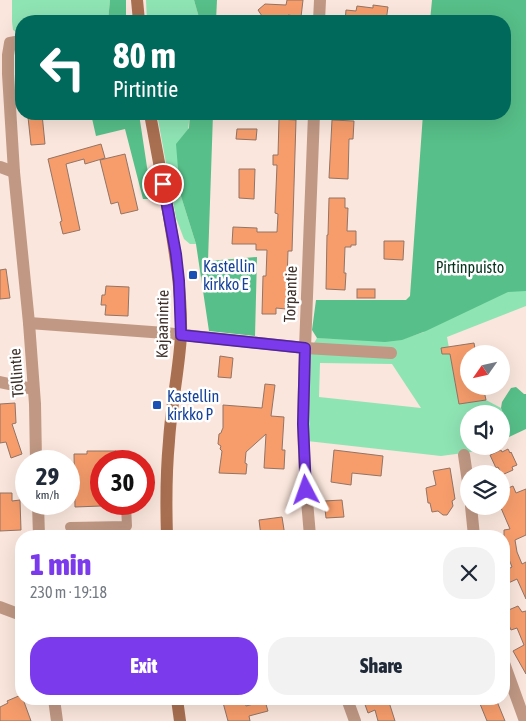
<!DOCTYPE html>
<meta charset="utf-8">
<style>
body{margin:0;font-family:"Asap Condensed",sans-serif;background:#f2f2f3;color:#1f2937;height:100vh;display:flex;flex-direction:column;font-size:19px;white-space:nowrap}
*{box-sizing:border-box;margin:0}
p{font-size:16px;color:#747a83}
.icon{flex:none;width:28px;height:28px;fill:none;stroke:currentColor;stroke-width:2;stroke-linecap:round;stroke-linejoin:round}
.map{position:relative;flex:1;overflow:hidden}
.sheet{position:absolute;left:15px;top:530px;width:495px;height:175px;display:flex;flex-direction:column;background:#fff;border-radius:20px;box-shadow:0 5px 20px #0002}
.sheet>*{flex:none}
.guide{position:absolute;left:15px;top:15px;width:496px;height:105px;border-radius:20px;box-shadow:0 5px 20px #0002;background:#00695c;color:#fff;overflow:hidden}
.needle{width:32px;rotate:236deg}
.fabs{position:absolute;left:460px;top:345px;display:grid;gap:10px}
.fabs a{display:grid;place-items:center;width:50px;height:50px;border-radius:50%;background:#fff;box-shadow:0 5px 20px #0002;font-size:25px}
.speed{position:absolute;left:15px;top:450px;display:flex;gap:10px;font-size:25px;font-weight:700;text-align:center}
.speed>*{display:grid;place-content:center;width:65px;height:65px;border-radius:50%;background:#fff;box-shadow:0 5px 20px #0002;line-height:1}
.speed small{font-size:12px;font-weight:400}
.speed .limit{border:8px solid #d22;background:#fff;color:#111}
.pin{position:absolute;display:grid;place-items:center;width:42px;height:42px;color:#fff;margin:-21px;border:2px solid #fff;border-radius:50%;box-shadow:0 1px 5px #0007}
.me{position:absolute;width:55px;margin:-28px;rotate:356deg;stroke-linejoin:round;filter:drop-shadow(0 0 4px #0008)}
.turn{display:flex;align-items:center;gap:18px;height:105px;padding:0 15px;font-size:22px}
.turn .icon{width:65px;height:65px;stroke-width:2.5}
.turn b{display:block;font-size:35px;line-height:42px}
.round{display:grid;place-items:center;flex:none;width:52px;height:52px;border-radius:20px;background:#f2f2f3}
.overview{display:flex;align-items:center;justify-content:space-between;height:85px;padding:0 15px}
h1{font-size:30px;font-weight:800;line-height:38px;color:#7c3aed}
.action{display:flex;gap:10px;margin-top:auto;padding:10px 15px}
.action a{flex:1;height:58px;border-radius:20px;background:#7c3aed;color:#fff;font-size:20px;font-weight:800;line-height:58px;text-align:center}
.action a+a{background:#f2f2f3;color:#1f2937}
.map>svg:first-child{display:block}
</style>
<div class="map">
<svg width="526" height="721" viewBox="0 0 526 721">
<rect width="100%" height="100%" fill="#fae6dc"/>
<g fill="#8fe4b4" fill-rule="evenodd">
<path d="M12 0H110L108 21H21V33H18L13 30 12 22Z"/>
<path d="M146 0H194L200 21H147Z"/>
<path d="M526 0V306L447 337 459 404 486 400 501 408 506 421 508 435 501 439V414H469V446H483L471 452 441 456 307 441V355L317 338 400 340 424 332 411 302 505 114V21ZM320 363 392 364 421 408 319 397Z"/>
<path d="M21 54V74L15 73 17 57Z"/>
<path d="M157 114H190L180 193 196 244H190L184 239 176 218Z"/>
</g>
<g fill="#57bf89">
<path d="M110 0H126V21H108Z"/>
<path d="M194 0H217L216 21H200Z"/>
<path d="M432 0H526V291L508 292 426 331 402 340 385 342 317 338 312 330 316 300H406L410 296 423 114H505V21H430Z"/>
<path d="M91 114H139L147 167 153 195 148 199H143L125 129 96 136Z"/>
<path d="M190 114H213L208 261 257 257 255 336 209 331 196 244 180 193 176 144 189 128Z"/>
<path d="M516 387 524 394H526V429L509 437 506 421 501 408 502 402 511 388Z"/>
</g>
<g fill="#f79d6c" stroke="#927465">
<path d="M287 0H303L301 17 288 15 287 19 262 16 258 10 265 4 286 5Z"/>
<path d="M373 5 388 7 386 21H345L346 10 356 11 357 6 373 8Z"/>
<path d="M29 114H42L45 144 31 145 28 117H30Z"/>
<path d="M279 119 296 120 292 251H288L286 309 276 308V314H262L263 276H266L267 250H256V244H232L233 227 257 228V232H277L278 214 275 213 277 165H273V155H278Z"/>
<path d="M332 120 354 121 353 139H349L348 179 329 178Z"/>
<path d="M237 129H257L256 140 236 139Z"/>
<path d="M101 144 105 158 85 164 84 159 66 164 80 230 63 234 60 222 62 221 48 159Z"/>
<path d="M125 154 138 210 121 214 118 202 111 204 100 160Z"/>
<path d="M239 169H255L254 199 239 198Z"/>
<path d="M329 198H345V208H348L347 231H356V245H351V247H345L344 273H346L345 290 326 289 327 235H328Z"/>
<path d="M384 241H404L403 260 384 259Z"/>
<path d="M6 269 10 298 0 299V270Z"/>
<path d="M106 286 129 287 128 316 105 315 106 305H101L102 295H105Z"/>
<rect x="357" y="289" width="18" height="9"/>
<path d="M474 343 476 354H469V386H483L486 400 459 404 450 354H442L441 348Z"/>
<path d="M220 356 233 358 231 378 218 377Z"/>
<path d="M265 384 275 385 271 416 284 417 282 450H285L284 469 264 468 266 434 246 452 245 463 247 464 246 474 219 473 222 451 220 449 221 446 218 444 219 434 221 433 222 430 223 428V405L262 408Z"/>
<path d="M15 403 16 423 12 424 22 454 11 458 6 442 0 443V404Z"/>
<path d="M508 449 510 453 511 452 517 465 512 467 513 470 502 475 498 467 496 468 490 455 501 450 502 452Z"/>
<path d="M334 450 383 456 381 476 352 473 351 485 331 482Z"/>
<path d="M87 451H116V461H101V506L75 507 74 454H87Z"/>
<path d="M450 468 455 499 452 501 453 506 447 515H443L438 511 432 512 430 503H428L426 488 436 485 433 471Z"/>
<path d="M513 486 516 493 526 489V535L515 540 517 552 522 564 526 562V599L517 579 504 585V571L512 567 504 546V530L510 529 501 508V491Z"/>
<path d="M0 493H12V501L20 500 21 530 0 531Z"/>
<path d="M342 500 344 517 326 518 324 501Z"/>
<path d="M282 517 285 536H261L259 520Z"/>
<path d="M518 606 522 612 526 611V674L513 651 524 645 517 628 511 630 504 614V612Z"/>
<path d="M21 695V699H23L31 721H0V707L8 703 7 701Z"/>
<path d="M222 699H244L246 706 265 701 268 711 249 716 250 721H228Z"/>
<path d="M363 699H388L395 721H378L375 710 368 713Z"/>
<path d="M478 699H496L505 721H487Z"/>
</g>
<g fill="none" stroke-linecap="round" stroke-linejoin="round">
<path stroke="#c09884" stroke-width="10" d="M70 527 127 526 126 506"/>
<g stroke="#c09884" stroke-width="12">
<path d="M319 21 320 0"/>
<path d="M21 41 10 43 8 55V74L14 172 29 323 35 404 36 461"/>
<path d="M0 167 14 172"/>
<path d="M29 323 165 333 305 348 391 353"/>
<path d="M0 382 33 389"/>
<path d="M464 455 469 489"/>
<path d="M38 504 39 536"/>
<path d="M471 506 474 536"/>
<path d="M310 536 305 477 303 424 305 348 314 114"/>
<path d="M0 607 21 615"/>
<path d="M504 663 525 721"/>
<path d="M54 699 57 721"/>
<path d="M347 699 355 721"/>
</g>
<g stroke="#a96f51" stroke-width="12">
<path d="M137 0 139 21"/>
<path d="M150 114C156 146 162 179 168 211 175 252 182 293 181 335 179 371 171 406 169 441 166 473 166 505 167 536"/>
<path d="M177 699 180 721"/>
</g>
</g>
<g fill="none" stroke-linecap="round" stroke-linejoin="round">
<defs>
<path id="route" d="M163 184 176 254 179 281 181 335 305 348 303 424 306 490"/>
</defs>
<use href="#route" stroke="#51269a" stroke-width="12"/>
<use href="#route" stroke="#7c3aed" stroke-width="9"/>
</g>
<g fill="#1a4fb4" stroke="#fff" stroke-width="2">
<rect x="188" y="270" width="10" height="10" rx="2.5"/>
<rect x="152" y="400" width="10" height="10" rx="2.5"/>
</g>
<g text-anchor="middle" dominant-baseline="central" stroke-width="5" stroke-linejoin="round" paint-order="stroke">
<g font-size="16" fill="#164399" stroke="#fff" text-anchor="start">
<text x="203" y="266">Kastellin<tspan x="203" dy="18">kirkko E</tspan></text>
<text x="167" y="396">Kastellin<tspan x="167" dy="18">kirkko P</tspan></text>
</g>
<g font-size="16" fill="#04331e" stroke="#fff">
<text x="470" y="267">Pirtinpuisto</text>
</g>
<g font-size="16" fill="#3c2f28" stroke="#fff">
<text transform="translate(290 294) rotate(-88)">Torpantie</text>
<text transform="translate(162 324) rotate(-89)">Kajaanintie</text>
<text transform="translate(16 373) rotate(-94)">Töllintie</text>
</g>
</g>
</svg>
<div class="fabs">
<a><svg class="needle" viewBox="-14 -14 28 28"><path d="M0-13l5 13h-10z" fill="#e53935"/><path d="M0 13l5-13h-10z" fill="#747a83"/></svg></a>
<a><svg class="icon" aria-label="sound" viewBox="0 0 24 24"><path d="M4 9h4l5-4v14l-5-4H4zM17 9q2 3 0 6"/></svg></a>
<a><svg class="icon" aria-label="layers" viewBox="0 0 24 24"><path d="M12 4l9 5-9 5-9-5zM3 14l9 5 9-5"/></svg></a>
</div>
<div class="speed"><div>29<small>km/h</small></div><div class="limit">30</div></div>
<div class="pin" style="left:163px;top:184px;background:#d93025"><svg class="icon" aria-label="arrive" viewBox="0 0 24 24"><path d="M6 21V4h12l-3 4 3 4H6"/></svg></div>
<svg class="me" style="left:306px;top:490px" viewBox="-20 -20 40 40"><path d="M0-17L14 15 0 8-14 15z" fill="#7c3aed" stroke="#fff" stroke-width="4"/></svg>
<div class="guide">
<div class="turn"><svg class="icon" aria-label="left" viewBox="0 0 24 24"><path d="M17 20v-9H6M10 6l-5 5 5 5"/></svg><div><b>80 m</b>Pirtintie</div></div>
</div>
<section class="sheet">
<div class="overview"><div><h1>1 min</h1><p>230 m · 19:18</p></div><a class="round"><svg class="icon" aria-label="close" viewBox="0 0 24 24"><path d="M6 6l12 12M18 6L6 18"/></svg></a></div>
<div class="action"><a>Exit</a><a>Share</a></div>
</section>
</div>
